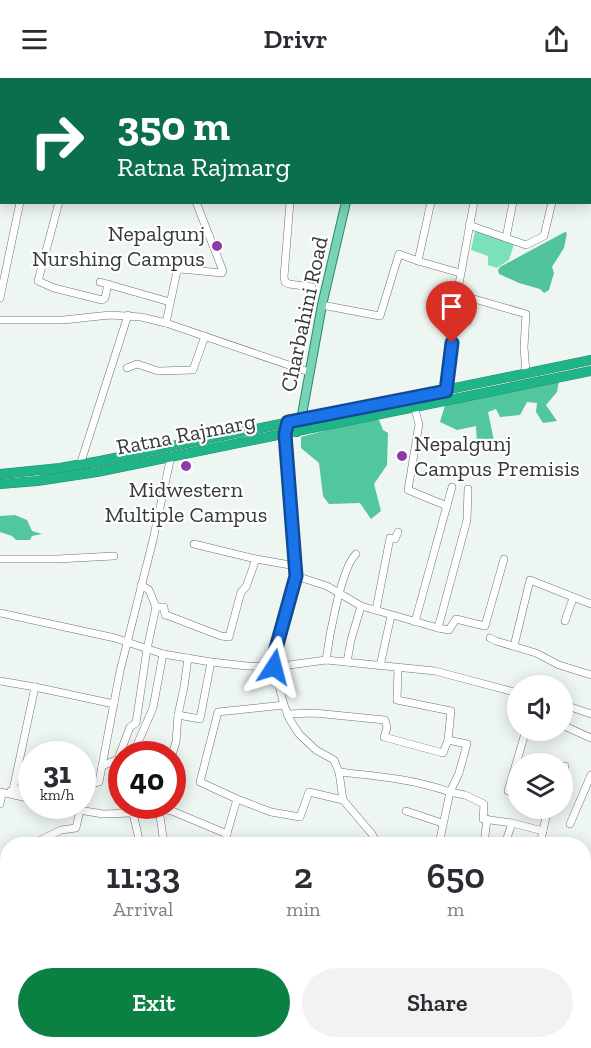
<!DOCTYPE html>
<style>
body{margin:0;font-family:"Zilla Slab",serif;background:#f2f2f3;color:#2b2b33;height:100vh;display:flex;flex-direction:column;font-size:22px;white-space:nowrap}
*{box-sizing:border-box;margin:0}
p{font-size:20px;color:#7c7c81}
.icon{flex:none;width:33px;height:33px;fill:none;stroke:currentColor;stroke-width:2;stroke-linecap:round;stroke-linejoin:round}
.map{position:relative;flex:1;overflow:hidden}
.side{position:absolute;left:0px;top:759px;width:591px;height:212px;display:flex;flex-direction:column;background:#fff;border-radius:24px 24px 0 0;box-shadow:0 3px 15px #0003}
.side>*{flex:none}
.top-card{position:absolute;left:0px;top:0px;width:591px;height:126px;box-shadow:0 3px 15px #0003;background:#0b6e4f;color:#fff;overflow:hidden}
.controls{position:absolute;left:507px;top:597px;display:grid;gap:12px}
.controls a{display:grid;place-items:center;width:66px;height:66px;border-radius:50%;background:#fff;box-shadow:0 3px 15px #0003;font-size:30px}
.speed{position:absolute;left:18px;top:663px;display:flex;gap:12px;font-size:30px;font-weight:700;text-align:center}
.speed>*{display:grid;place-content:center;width:78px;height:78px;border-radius:50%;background:#fff;box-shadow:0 3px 15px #0003;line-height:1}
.speed small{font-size:15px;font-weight:400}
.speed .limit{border:9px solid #d22;background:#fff;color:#111}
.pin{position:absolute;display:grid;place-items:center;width:51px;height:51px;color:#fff;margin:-62px -26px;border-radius:50% 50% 50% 0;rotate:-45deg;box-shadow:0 0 6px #0007}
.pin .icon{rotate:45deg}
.me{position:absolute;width:66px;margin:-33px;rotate:9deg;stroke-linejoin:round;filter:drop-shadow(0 0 4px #0008)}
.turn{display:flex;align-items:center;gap:21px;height:126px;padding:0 18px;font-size:27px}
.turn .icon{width:78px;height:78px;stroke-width:2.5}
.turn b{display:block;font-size:42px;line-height:51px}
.eta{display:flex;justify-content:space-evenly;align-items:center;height:102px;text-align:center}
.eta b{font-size:36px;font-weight:600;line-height:42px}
.button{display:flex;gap:12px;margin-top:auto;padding:12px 18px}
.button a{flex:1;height:69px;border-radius:36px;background:#0b8043;color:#fff;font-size:24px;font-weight:600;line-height:69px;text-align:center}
.button a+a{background:#f2f2f3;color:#2b2b33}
header{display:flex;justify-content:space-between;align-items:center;height:78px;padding:0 18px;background:#fff;font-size:27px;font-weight:600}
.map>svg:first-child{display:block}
</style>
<header><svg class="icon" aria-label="menu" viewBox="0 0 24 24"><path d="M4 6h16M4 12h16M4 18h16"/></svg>Drivr<svg class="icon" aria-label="share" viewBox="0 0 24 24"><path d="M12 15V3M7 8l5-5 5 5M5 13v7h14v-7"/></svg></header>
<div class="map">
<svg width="591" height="970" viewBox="0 0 591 970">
<rect width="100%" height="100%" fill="#eef6f2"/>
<g fill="#7be1b9">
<path d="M475 153 514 166 509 182 497 190 488 187V178L471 172Z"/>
<path d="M461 224 475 227 471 247 458 244Z"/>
</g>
<g fill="#52c69c">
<path d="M559 303 557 314 546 327 557 343 543 345 536 334 537 325 527 324 520 337 500 339 496 331 488 334 495 368 477 365 476 348 457 352 440 344 446 324Z"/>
<path d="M371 340 379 342 383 352 388 355 387 387 374 406 381 433 371 441 360 425 329 426 323 418 319 385 301 370V359Z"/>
<path d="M0 438 15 437 27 442 32 453 42 456 32 458 30 462H16L12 458 0 454Z"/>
</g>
<path fill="#51c49b" d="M565 154 567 155 564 170 552 189 554 195 549 212 544 215 540 211 519 205 499 196 498 192 500 189Z"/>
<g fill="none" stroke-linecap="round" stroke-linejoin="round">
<g stroke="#51c49b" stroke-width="1.5">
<path d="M0 827 8 834"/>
<path d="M82 963 91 970"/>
<path d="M71 970 77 963"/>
</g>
<defs>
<g id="minor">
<path d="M253 0V2"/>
<path d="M487 2V0"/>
<path d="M533 2 534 0"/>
<path d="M590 2V0"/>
<path d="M0 67 2 61"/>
<path d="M59 124 38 203 54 210 102 222 105 220 108 206"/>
<path d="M196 124 223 193 222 195 181 191 177 193 166 245 309 294"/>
<path d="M290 124 284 199 285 204 289 206 312 209"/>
<path d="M431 124 418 183 460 195"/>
<path d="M469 147 526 167 544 158 552 124"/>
<path d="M506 160 513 124"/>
<path d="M100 204 170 224"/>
<path d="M457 216 526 236 524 269 526 295"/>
<path d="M0 220 20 124"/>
<path d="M322 227 380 238 399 176 418 183"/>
<path d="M0 242H63L110 237 141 239 166 245"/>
<path d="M127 290 137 286 158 293 193 292 205 258"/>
<path d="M446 322 452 244 474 124"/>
<path d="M414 328 419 346 408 412 447 428"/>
<path d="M288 344 285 356 296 498 275 574 274 589 284 627 290 642 299 656 316 672 334 682 339 694 343 722 372 756 377 766"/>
<path d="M80 387 128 237"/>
<path d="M194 466 256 481 296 488"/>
<path d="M0 481H57L114 478"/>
<path d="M296 498 327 508 361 528 438 550 467 442 468 411"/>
<path d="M156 529H164L165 537 169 538 221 558 229 559 241 514 246 509 256 481"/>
<path d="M376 532 390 460 395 461 398 454"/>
<path d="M0 535 115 560 163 576 211 584 247 588 274 589 326 582 435 593 518 615"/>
<path d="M565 543 573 520"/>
<path d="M415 544 452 409"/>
<path d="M438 550 449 552 456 541 485 548 504 481"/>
<path d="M490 560 496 563 536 575 559 587 591 597"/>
<path d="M514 568 530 502 591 526"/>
<path d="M326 582C329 560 341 490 356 476"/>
<path d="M347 584 351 562 361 528"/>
<path d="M380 588 391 538"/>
<path d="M398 590 397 622 451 633 448 662"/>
<path d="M0 603 35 609 13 712"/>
<path d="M35 609 114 626"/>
<path d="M562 626 591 636"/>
<path d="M287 636 314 635 385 642 387 650 384 659 443 675 448 662 467 666 459 695 450 714C413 701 377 698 339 694"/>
<path d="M178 637 200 641 211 584"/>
<path d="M562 647 591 660"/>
<path d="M133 676 153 630 163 576"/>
<path d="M172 677 176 664 178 637 184 609 188 580"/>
<path d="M102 688 118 681 130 649 136 645 147 571 156 529 149 512 141 507"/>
<path d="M562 693 565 688"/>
<path d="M82 709 99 704 120 593 153 462 171 378"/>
<path d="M11 713 32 709"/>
<path d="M508 713 526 652"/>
<path d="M0 714 32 721"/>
<path d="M237 721 271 734 300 739 309 714 343 722"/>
<path d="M0 726 2 715"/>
<path d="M55 728 103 736 133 735 159 731 172 733 227 756"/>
<path d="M159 731 164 766"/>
<path d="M406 733 442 745"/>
<path d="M133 735 140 766"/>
<path d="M512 745 543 753"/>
<path d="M570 746 591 697"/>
<path d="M226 759 237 721 200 704 218 634 284 627"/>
<path d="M33 766 61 752 76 750 80 732"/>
<path d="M439 766 450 714 465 717 484 726 483 741 512 745 505 766"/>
<path d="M484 766 487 741"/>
<path d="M540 766 548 730"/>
<path d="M584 804 591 807"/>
<path d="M0 808 2 812 0 818"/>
<path d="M0 842 8 850"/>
<path d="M439 963 441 970"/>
<path d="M5 970 8 958"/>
</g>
<g id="major">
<path d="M1 0 19 2"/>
<path d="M373 2 374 0"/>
<path d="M590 50 591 51"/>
<path d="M297 354 301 342 322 227 346 124"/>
</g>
<g id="highway">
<path d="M0 396 60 390 100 383 591 282"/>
<path d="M0 406 37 403 97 394 591 293"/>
</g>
</defs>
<use href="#minor" stroke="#6d7470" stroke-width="8"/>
<use href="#major" stroke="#288a6c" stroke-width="10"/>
<use href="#highway" stroke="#288a6c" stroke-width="10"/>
<use href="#minor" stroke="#fff" stroke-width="7"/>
<use href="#major" stroke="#79d3b8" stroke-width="8"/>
<use href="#highway" stroke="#20b588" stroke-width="9"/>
</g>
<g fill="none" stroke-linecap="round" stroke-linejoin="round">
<defs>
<path id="route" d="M274 589 275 574 296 498 285 356 288 344 446 313 452 265"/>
</defs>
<use href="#route" stroke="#114b97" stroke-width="15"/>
<use href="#route" stroke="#1a73e8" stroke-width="10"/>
</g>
<g fill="#8e3baa" stroke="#fff" stroke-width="2">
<circle cx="217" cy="168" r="6"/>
<circle cx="402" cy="378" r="6"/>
<circle cx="186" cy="388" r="6"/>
</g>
<g text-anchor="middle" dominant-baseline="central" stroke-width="4.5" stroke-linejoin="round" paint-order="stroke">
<g font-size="22" fill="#363937" stroke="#fff" text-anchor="end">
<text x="205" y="155">Nepalgunj<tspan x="205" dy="25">Nurshing Campus</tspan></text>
<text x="414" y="365" text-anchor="start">Nepalgunj<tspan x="414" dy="25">Campus Premisis</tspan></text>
<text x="186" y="411" text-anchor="middle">Midwestern<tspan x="186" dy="25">Multiple Campus</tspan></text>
</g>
<g font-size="22" fill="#363937" stroke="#fff">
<text transform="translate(304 236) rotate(-78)">Charbahini Road</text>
<text transform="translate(186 356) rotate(-11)">Ratna Rajmarg</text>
</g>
</g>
</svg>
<div class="controls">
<a><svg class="icon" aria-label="sound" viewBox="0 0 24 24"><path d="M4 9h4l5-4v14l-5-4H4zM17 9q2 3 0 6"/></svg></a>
<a><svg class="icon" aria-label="layers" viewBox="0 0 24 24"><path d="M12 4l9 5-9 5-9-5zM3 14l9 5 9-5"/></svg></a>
</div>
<div class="speed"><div>31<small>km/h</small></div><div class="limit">40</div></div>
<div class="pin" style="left:452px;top:265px;background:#d93025"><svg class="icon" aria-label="arrive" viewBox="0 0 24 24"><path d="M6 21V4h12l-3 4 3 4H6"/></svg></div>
<svg class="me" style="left:274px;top:589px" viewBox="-20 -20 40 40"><path d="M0-17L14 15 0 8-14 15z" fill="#1a73e8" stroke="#fff" stroke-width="4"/></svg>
<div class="top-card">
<div class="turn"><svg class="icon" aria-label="right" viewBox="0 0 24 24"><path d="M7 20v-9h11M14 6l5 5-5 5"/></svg><div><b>350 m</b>Ratna Rajmarg</div></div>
</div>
<section class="side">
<div class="eta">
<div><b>11:33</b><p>Arrival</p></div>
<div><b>2</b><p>min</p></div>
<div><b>650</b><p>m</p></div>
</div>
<div class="button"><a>Exit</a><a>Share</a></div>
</section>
</div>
